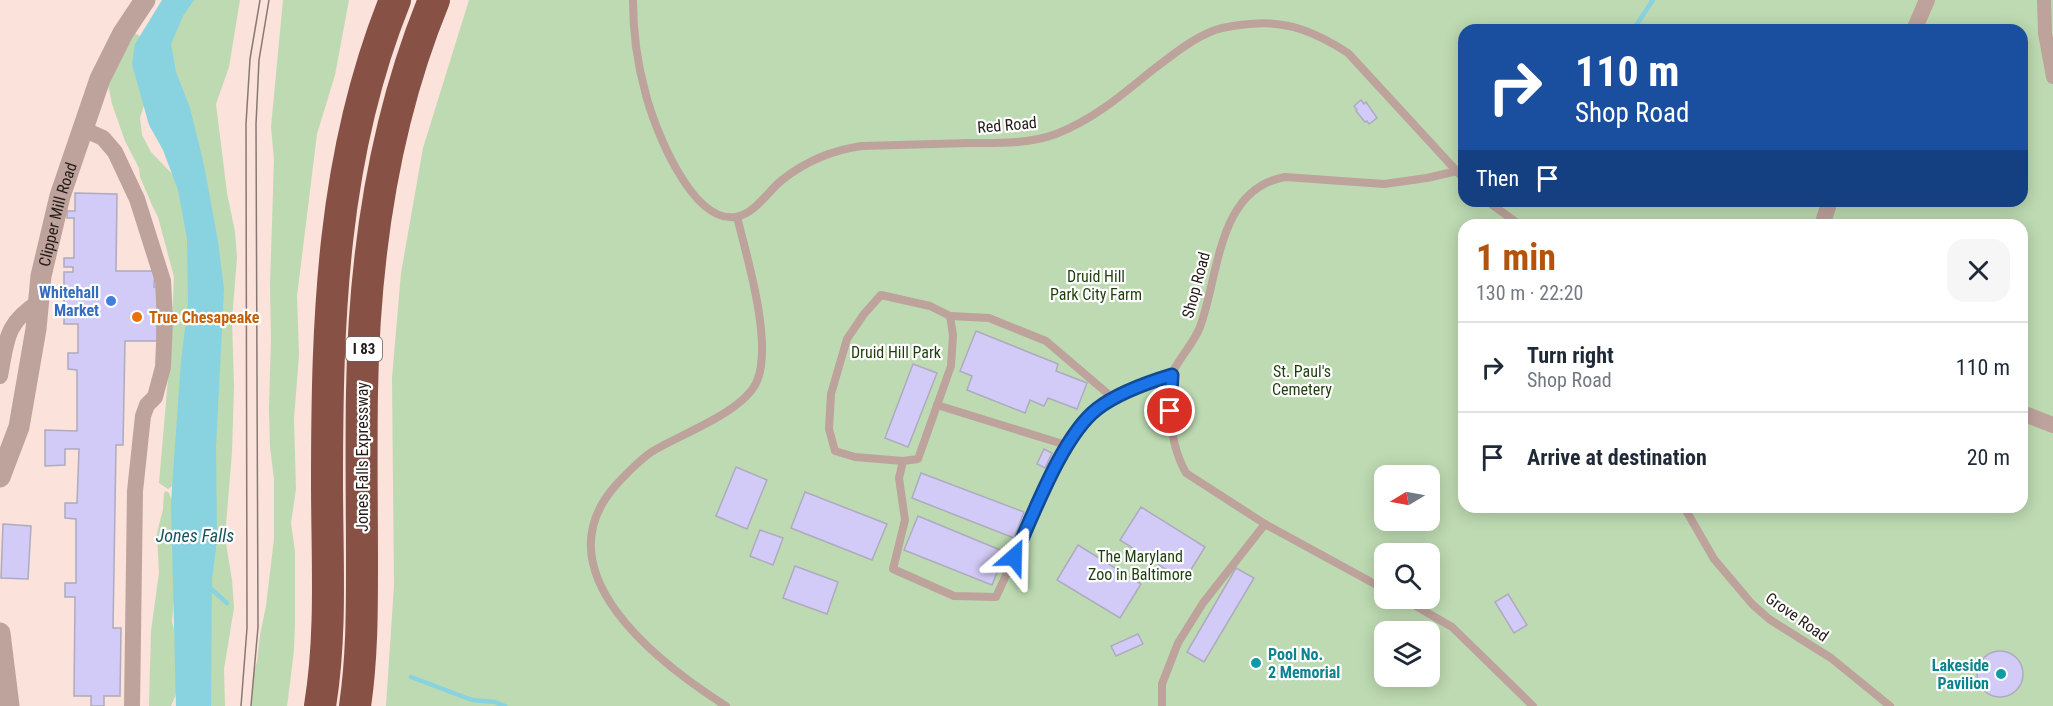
<!DOCTYPE html>
<meta charset="utf-8">
<style>
body{margin:0;font-family:"Roboto Condensed",sans-serif;background:#f6f6f7;color:#1f2937;height:100vh;display:flex;flex-direction:column;font-size:22px;white-space:nowrap}
*{box-sizing:border-box;margin:0}
p{font-size:20px;color:#747a83}
.icon{flex:none;width:33px;height:33px;fill:none;stroke:currentColor;stroke-width:2;stroke-linecap:round;stroke-linejoin:round}
.map{position:relative;flex:1;overflow:hidden}
.drawer{position:absolute;left:1458px;top:219px;width:570px;height:294px;display:flex;flex-direction:column;background:#fff;border-radius:18px;box-shadow:0 3px 15px #0003}
.drawer>*{flex:none}
.hud{position:absolute;left:1458px;top:24px;width:570px;height:183px;border-radius:18px;box-shadow:0 3px 15px #0003;background:#1a4fa0;color:#fff;overflow:hidden}
.needle{width:39px;rotate:260deg}
.controls{position:absolute;left:1374px;top:465px;display:grid;gap:12px}
.controls a{display:grid;place-items:center;width:66px;height:66px;border-radius:12px;background:#fff;box-shadow:0 3px 15px #0003;font-size:30px}
.pin{position:absolute;display:grid;place-items:center;width:51px;height:51px;color:#fff;margin:-26px;border:3px solid #fff;border-radius:50%;box-shadow:0 2px 6px #0007}
.me{position:absolute;width:66px;margin:-33px;rotate:25deg;stroke-linejoin:round;filter:drop-shadow(0 0 4px #0008)}
.turn{display:flex;align-items:center;gap:21px;height:126px;padding:0 18px;font-size:27px}
.turn .icon{width:78px;height:78px;stroke-width:2.5}
.turn b{display:block;font-size:42px;line-height:51px}
.then{display:flex;align-items:center;height:57px;padding:0 18px;background:#0003;gap:12px;font-size:22px}
.round{display:grid;place-items:center;flex:none;width:63px;height:63px;border-radius:18px;background:#f6f6f7}
.head{display:flex;align-items:center;justify-content:space-between;height:102px;padding:0 18px}
h1{font-size:36px;font-weight:700;line-height:45px;color:#b45309}
ul{padding:0;list-style:none}
li{display:flex;align-items:center;gap:18px;height:90px;padding:0 18px;border-top:2px solid #e0e1e3}
li div{flex:1}
li b{display:block;font-size:22px}
li em{font-style:normal}
.map>svg:first-child{display:block}
</style>
<div class="map">
<svg width="2053" height="706" viewBox="0 0 2053 706">
<rect width="100%" height="100%" fill="#fbe2da"/>
<g fill="#bddab2" fill-rule="evenodd">
<path d="M183 0H240L229 67 216 104 227 193 235 232 237 257 232 320 234 385 232 452 225 537 232 580 234 608 224 669 225 706H192L206 349 162 40Z"/>
<path d="M283 0H349L335 75 317 134 297 296 299 355 294 419 296 489 291 523 295 552V623L294 650 288 699 287 706H252L254 671 257 662 260 635 266 606 274 539V479L270 447 269 408 271 339 270 286 274 160 271 127Z"/>
<path d="M469 0H2053V706H386L394 586 392 378 401 273 423 148ZM1464 30H2022V201H1464ZM1464 225H2022V507H1464ZM1384 476H1430V520H1384ZM1384 554H1430V598H1384ZM1384 632H1430V676H1384Z"/>
<path d="M132 31 144 39 145 102 140 118 142 135 151 152 172 174 188 209 196 258 175 484 168 489 159 483 171 344 174 277 158 217 152 205 140 177 139 168 125 141 112 104 108 85Z"/>
<path d="M166 491 169 493 171 499 173 518 174 599 172 621 177 642V692L171 706H149L151 631 159 573 157 533 163 509 164 493Z"/>
</g>
<path fill="#88d3df" d="M162 0H194L183 16 171 44 176 72 190 108 204 165 218 241 224 289 216 447 217 540 212 580 211 706H176L171 502 181 361 188 304 187 239 178 190 163 150 149 125 132 64 135 44Z"/>
<g fill="none" stroke-linecap="round" stroke-linejoin="round">
<g stroke="#88d3df" stroke-width="4.5">
<path d="M1633 30 1653 0"/>
<path d="M209 587 227 603"/>
<path d="M411 677 472 700 495 702 505 706"/>
</g>
</g>
<g fill="#d3cbf7" stroke="#aeabbf" stroke-width="1.5">
<path d="M1361 100 1364 104 1366 102 1377 118 1369 124 1367 121 1365 122 1356 111 1357 110 1354 106Z"/>
<path d="M75 193 117 194 116 271H155L154 287H157V341H125L123 445H116L113 628H121L120 696H104V706H91V696H74L75 597H65V583H76V519L65 518V503H77L79 449H65V465L45 466V430L77 431V370L68 369V353H78V324H64V272H73V267H64V258H74V218H67V211H75Z"/>
<path d="M976 331 1058 364 1056 371 1087 383 1077 409 1048 398 1044 406 1030 400 1025 413 967 390 972 376 960 371Z"/>
<path d="M913 364 937 373 908 447 885 438Z"/>
<path d="M1044 449 1052 453 1045 468 1037 464Z"/>
<path d="M736 467 767 480 747 529 716 516Z"/>
<path d="M921 473 1024 512 1014 538 912 498Z"/>
<path d="M805 492 887 524 872 560 791 528Z"/>
<path d="M1141 507 1205 547 1184 581 1120 540Z"/>
<path d="M918 516 1005 552 992 585 904 550Z"/>
<path d="M3 524 31 526 28 579 1 578Z"/>
<path d="M760 530 783 538 773 565 750 556Z"/>
<path d="M1078 545 1141 584 1120 618 1057 580Z"/>
<path d="M795 566 838 582 827 614 783 598Z"/>
<path d="M1236 568 1254 578 1204 662 1187 652Z"/>
<path d="M1508 594 1527 625 1514 633 1495 602Z"/>
<path d="M1138 634 1143 644 1116 656 1111 646Z"/>
<circle cx="2000" cy="674" r="23"/>
</g>
<g fill="none" stroke-linecap="round" stroke-linejoin="round">
<g stroke="#bea29c" stroke-width="8">
<path d="M633 0C633 30 637 62 645 91 653 125 691 224 736 217 756 213 768 191 782 180 806 161 832 150 862 146 898 145 934 144 970 143 999 143 1029 144 1056 134 1092 120 1121 96 1150 72 1170 57 1191 39 1215 30 1227 26 1238 25 1250 24 1288 20 1317 33 1348 53L1464 179"/>
<path d="M1487 201 1520 225"/>
<path d="M950 316 989 318 1046 341 1114 399"/>
<path d="M937 405 1066 445"/>
<path d="M903 461 855 457 835 451 829 429 831 394 847 339 864 314 881 295 930 306 950 316 953 335 951 366 918 459 903 461 899 478 905 520 893 569 954 596 996 597 1066 445C1075 432 1085 417 1097 408 1119 393 1147 382 1172 375"/>
<path d="M1684 507 1714 559 1752 604 1769 619 1831 658 1890 706"/>
<path d="M1384 589 1265 524 1186 473C1172 448 1169 421 1171 393 1171 387 1170 380 1172 374 1177 361 1194 343 1200 327 1219 276 1217 189 1285 177L1384 184 1427 178 1457 171"/>
<path d="M1402 598 1452 627 1533 706"/>
<path d="M726 706C657 662 539 571 616 485 627 473 639 460 653 451 681 434 744 412 757 381 773 343 747 257 737 217"/>
<path d="M1162 706V684L1178 643 1203 603 1265 524"/>
</g>
<path stroke="#bea29c" stroke-width="14" d="M2044 0 2045 33 2053 77"/>
<g stroke="#bea29c" stroke-width="16">
<path d="M1914 30 1927 0"/>
<path d="M83 129 103 138 115 152 137 199 163 281 165 320 163 367 155 397 147 405 143 416 135 491 132 706"/>
<path d="M1822 225 1830 201"/>
<path d="M0 376C7 340 5 323 39 302"/>
<path d="M2022 413 2053 425"/>
</g>
<g stroke="#bea29c" stroke-width="21">
<path id="s1" d="M0 477 19 427 36 329 41 276 60 196 100 79 123 33 145 0"/>
<path d="M0 633 9 706"/>
</g>
<g stroke="#885146" stroke-width="32">
<path d="M320 706C332 633 327 557 327 483 327 318 332 156 395 0"/>
<path d="M355 706C362 659 362 612 362 565 362 507 361 450 362 392 364 259 383 124 434 0"/>
</g>
<g stroke="#887872" stroke-width="1.5">
<path d="M241 706 247 628 246 124 250 59 260 0"/>
<path d="M251 706 258 627 256 124 259 60 269 0"/>
</g>
</g>
<g fill="none" stroke-linecap="round" stroke-linejoin="round">
<defs>
<path id="route" d="M1014 557C1033 516 1062 436 1097 409 1116 394 1149 382 1172 375L1170 411"/>
</defs>
<use href="#route" stroke="#114b97" stroke-width="15"/>
<use href="#route" stroke="#1a73e8" stroke-width="10"/>
</g>
<circle fill="#3f7fe0" stroke="#fff" stroke-width="2" cx="111" cy="301" r="6"/>
<circle fill="#e8710a" stroke="#fff" stroke-width="2" cx="137" cy="317" r="6"/>
<g fill="#0f9aa8" stroke="#fff" stroke-width="2">
<circle cx="1256" cy="663" r="6"/>
<circle cx="2001" cy="674" r="6"/>
</g>
<g text-anchor="middle" dominant-baseline="central" stroke-width="4.5" stroke-linejoin="round" paint-order="stroke">
<rect fill="#fff" stroke="#665f5d" stroke-width="1.5" x="346" y="337" width="36" height="24" rx="4.5"/>
<g font-size="15" font-weight="bold" fill="#241b18">
<text x="364" y="349">I 83</text>
</g>
<g font-size="16" fill="#241b18" stroke="#fff">
<text transform="translate(1007 125) rotate(-5)">Red Road</text>
<text stroke="none"><textPath href="#s1" startOffset="270">Clipper Mill Road</textPath></text>
<text transform="translate(1196 285) rotate(-75)">Shop Road</text>
<text transform="translate(362 457) rotate(-90)">Jones Falls Expressway</text>
<text transform="translate(1797 617) rotate(35)">Grove Road</text>
</g>
<g font-size="16" fill="#1e3f0d" stroke="#fff">
<text x="1096" y="276">Druid Hill<tspan x="1096" dy="18">Park City Farm</tspan></text>
<text x="896" y="352">Druid Hill Park</text>
<text x="1302" y="371">St. Paul's<tspan x="1302" dy="18">Cemetery</tspan></text>
<text x="1140" y="556">The Maryland<tspan x="1140" dy="18">Zoo in Baltimore</tspan></text>
</g>
<g font-size="16" font-weight="bold" fill="#366cbe" stroke="#fff" text-anchor="end">
<text x="99" y="292">Whitehall<tspan x="99" dy="18">Market</tspan></text>
</g>
<g font-size="16" font-weight="bold" fill="#c56008" stroke="#fff" text-anchor="start">
<text x="149" y="317">True Chesapeake</text>
</g>
<g font-size="16" font-weight="bold" fill="#0d838f" stroke="#fff" text-anchor="start">
<text x="1268" y="654">Pool No.<tspan x="1268" dy="18">2 Memorial</tspan></text>
<text x="1989" y="665" text-anchor="end">Lakeside<tspan x="1989" dy="18">Pavilion</tspan></text>
</g>
<g font-size="18" font-style="italic" fill="#14555e" stroke="#fff">
<text x="195" y="535">Jones Falls</text>
</g>
</g>
</svg>
<div class="controls">
<a><svg class="needle" viewBox="-14 -14 28 28"><path d="M0-13l5 13h-10z" fill="#e53935"/><path d="M0 13l5-13h-10z" fill="#747a83"/></svg></a>
<a><svg class="icon" aria-label="search" viewBox="0 0 24 24"><circle cx="10" cy="10" r="6"/><path d="M15 15l6 6"/></svg></a>
<a><svg class="icon" aria-label="layers" viewBox="0 0 24 24"><path d="M12 4l9 5-9 5-9-5zM3 14l9 5 9-5"/></svg></a>
</div>
<div class="pin" style="left:1170px;top:411px;background:#d93025"><svg class="icon" aria-label="arrive" viewBox="0 0 24 24"><path d="M6 21V4h12l-3 4 3 4H6"/></svg></div>
<svg class="me" style="left:1014px;top:557px" viewBox="-20 -20 40 40"><path d="M0-17L14 15 0 8-14 15z" fill="#1a73e8" stroke="#fff" stroke-width="4"/></svg>
<div class="hud">
<div class="turn"><svg class="icon" aria-label="right" viewBox="0 0 24 24"><path d="M7 20v-9h11M14 6l5 5-5 5"/></svg><div><b>110 m</b>Shop Road</div></div>
<div class="then">Then<svg class="icon" aria-label="arrive" viewBox="0 0 24 24"><path d="M6 21V4h12l-3 4 3 4H6"/></svg></div>
</div>
<section class="drawer">
<div class="head"><div><h1>1 min</h1><p>130 m · 22:20</p></div><a class="round"><svg class="icon" aria-label="close" viewBox="0 0 24 24"><path d="M6 6l12 12M18 6L6 18"/></svg></a></div>
<ul>
<li><svg class="icon" aria-label="right" viewBox="0 0 24 24"><path d="M7 20v-9h11M14 6l5 5-5 5"/></svg><div><b>Turn right</b><p>Shop Road</p></div><em>110 m</em></li>
<li><svg class="icon" aria-label="arrive" viewBox="0 0 24 24"><path d="M6 21V4h12l-3 4 3 4H6"/></svg><div><b>Arrive at destination</b></div><em>20 m</em></li>
</ul>
</section>
</div>
